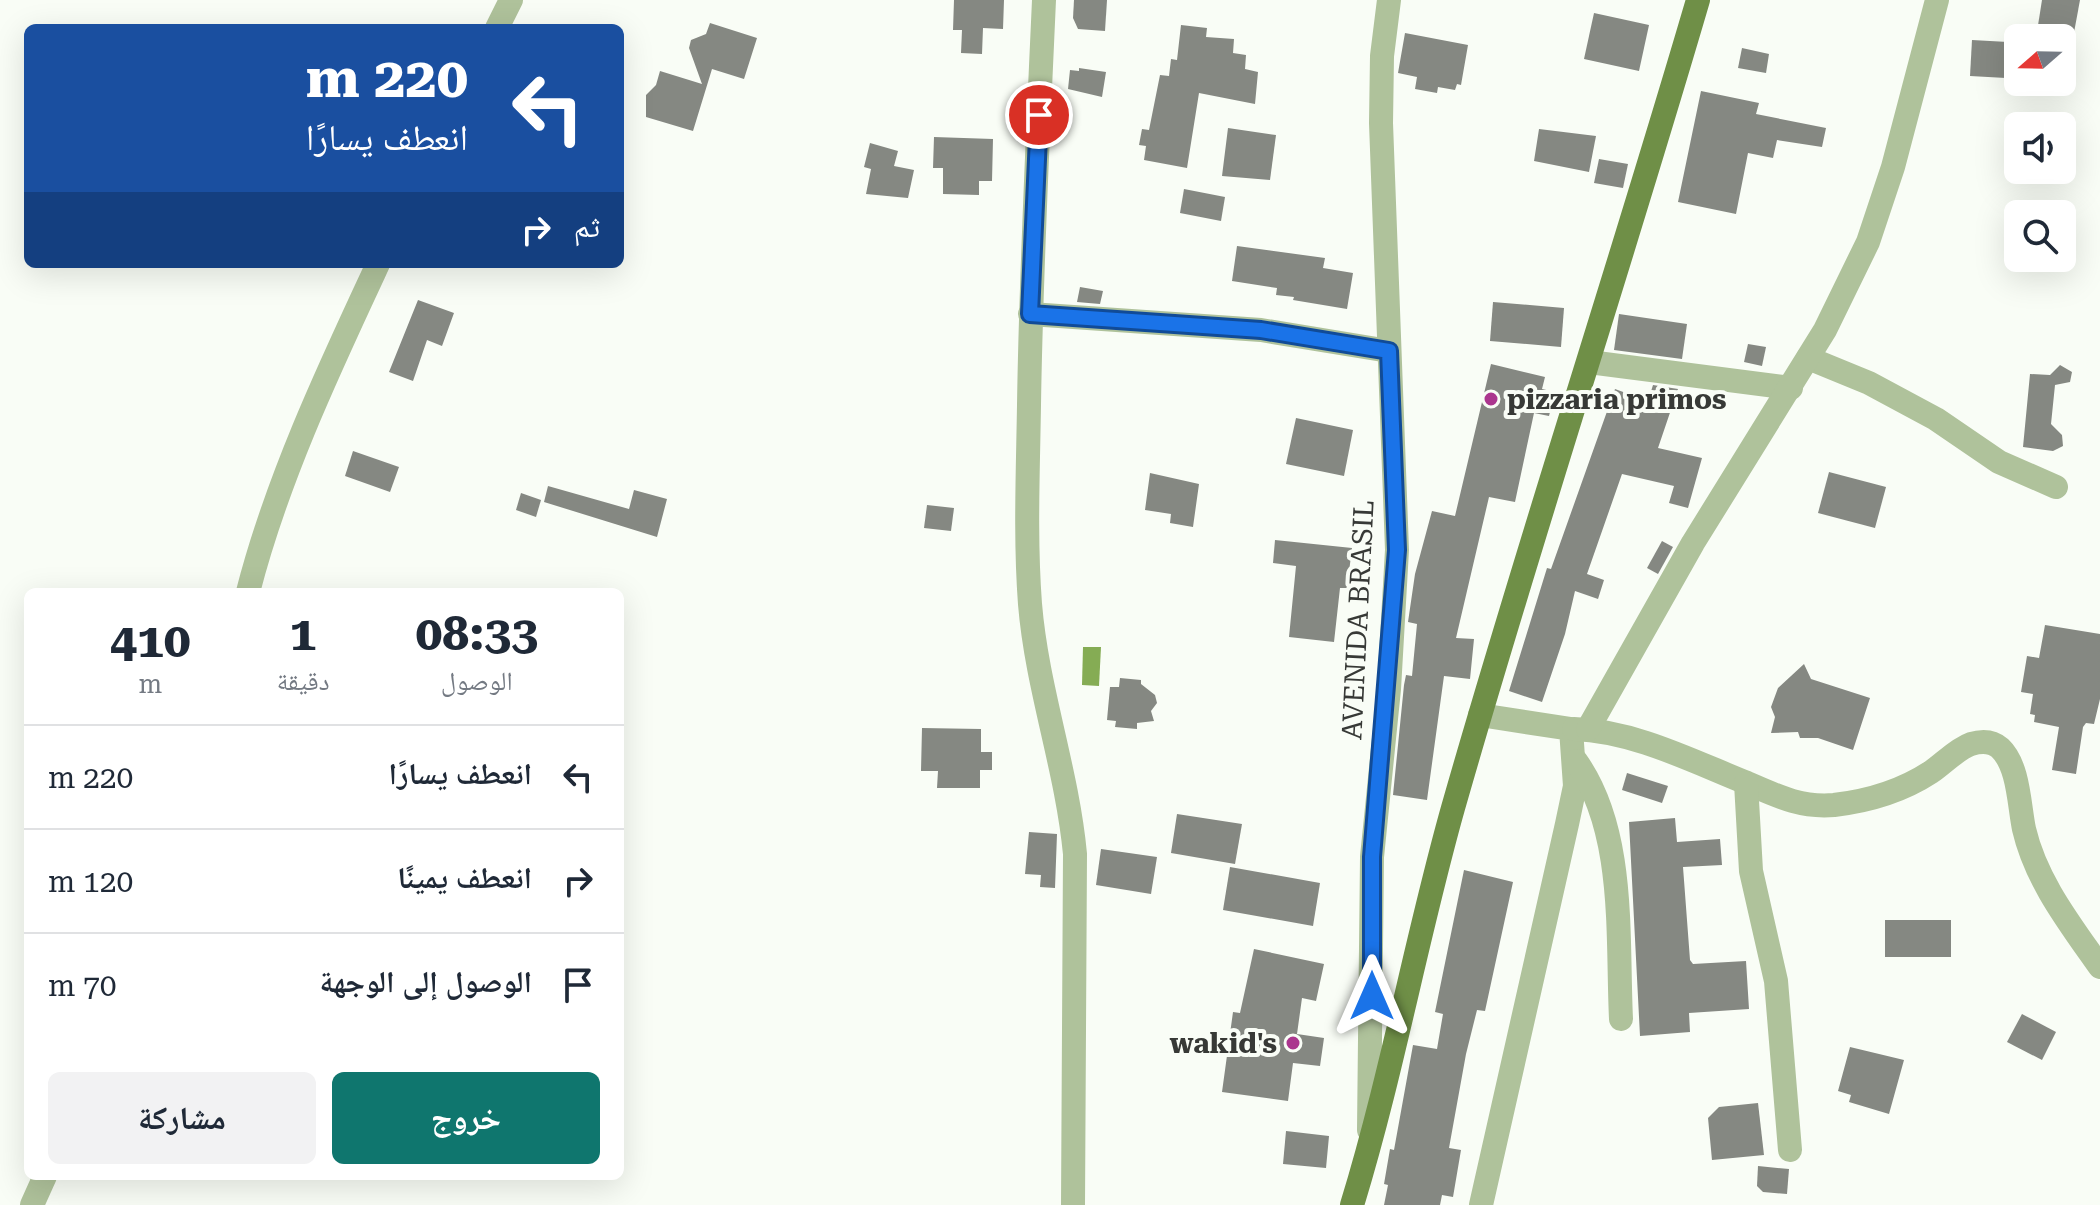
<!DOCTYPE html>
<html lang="ar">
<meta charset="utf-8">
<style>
body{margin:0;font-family:"Roboto Serif","Noto Naskh Arabic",serif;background:#f2f2f3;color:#1f2937;direction:rtl;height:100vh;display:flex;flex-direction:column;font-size:30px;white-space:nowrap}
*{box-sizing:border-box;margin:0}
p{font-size:26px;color:#747a83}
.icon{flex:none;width:44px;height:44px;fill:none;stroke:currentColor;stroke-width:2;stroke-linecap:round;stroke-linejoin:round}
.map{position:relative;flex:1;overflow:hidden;direction:ltr}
.sheet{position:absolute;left:24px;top:588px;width:600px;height:592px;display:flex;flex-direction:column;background:#fff;border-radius:12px;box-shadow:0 8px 32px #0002;direction:rtl}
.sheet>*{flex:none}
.hud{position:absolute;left:24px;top:24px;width:600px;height:244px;border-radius:12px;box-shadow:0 8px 32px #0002;direction:rtl;background:#1a4fa0;color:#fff;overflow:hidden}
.needle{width:52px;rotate:250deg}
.tools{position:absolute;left:2004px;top:24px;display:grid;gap:16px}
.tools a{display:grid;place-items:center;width:72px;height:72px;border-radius:12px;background:#fff;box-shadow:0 8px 32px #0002;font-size:40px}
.pin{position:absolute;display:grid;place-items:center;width:68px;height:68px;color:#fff;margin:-34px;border:4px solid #fff;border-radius:50%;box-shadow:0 2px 8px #0007}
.me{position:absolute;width:88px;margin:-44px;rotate:0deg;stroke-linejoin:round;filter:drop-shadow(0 0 6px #0008)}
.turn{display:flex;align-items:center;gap:28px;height:168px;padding:0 24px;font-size:36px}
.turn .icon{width:104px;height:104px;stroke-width:2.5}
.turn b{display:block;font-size:56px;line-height:68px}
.then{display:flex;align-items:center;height:76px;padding:0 24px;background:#0003;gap:16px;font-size:30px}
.eta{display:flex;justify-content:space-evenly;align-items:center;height:136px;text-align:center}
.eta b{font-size:48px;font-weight:700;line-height:56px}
.button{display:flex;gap:16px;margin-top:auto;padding:16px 24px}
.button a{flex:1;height:92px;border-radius:12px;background:#0f766e;color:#fff;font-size:32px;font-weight:700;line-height:92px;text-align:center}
.button a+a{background:#f2f2f3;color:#1f2937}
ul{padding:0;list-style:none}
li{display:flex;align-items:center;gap:24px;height:104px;padding:0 24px;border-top:2px solid #e0e1e3}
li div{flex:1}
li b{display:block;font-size:30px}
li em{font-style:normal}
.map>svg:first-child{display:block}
</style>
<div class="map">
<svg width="2100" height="1205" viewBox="0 0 2100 1205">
<rect width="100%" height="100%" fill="#f9fdf6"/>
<path fill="#85ac54" d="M1083 647H1101L1099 686 1082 685Z"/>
<g fill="#858882">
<path d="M954 0H1004L1003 29 983 28 982 54 961 53 962 30H953Z"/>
<path d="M1074 0H1107L1105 31 1078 29 1073 18Z"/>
<path d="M2042 0H2080L2073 38H2036Z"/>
<path d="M1594 13 1649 25 1639 71 1584 59Z"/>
<path d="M710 23 757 38 744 79 712 69 693 131 646 117V95L656 85 660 71 702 84 689 48 691 40 706 34Z"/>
<path d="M1181 25 1207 28 1206 37 1234 39 1233 53 1246 55 1245 69 1258 72 1255 104 1199 93 1187 168 1144 160 1146 146 1139 145 1142 129 1149 130 1160 75 1169 76 1171 59 1177 60Z"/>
<path d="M1405 33 1468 45 1461 85 1457 84 1455 90 1438 87 1437 93 1415 89 1417 77 1398 73Z"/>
<path d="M1972 40 2008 42 2006 78 1970 76Z"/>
<path d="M1742 48 1769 54 1766 73 1738 68Z"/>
<path d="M1079 68 1106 72 1102 97 1068 89 1070 70 1079 71Z"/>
<path d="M1701 91 1759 103 1756 114 1826 128 1822 147 1777 140 1773 158 1748 153 1736 214 1678 202Z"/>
<path d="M1228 128 1276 135 1270 180 1222 176Z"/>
<path d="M1539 129 1596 136 1589 172 1534 161Z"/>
<path d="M934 137 993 139 992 181H979V195L943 194V168H933Z"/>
<path d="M870 143 898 151 894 166 914 170 908 198 866 194 871 169 864 167Z"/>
<path d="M1599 159 1628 164 1623 188 1594 183Z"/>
<path d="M1184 189 1225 197 1221 221 1180 213Z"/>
<path d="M1237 246 1325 258 1323 268 1353 273 1347 309 1293 300 1294 297 1276 295 1277 288 1232 281Z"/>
<path d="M1080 287 1103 291 1100 304 1077 302Z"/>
<path d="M418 300 454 313 442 346 427 340 413 381 389 372Z"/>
<path d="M1493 302 1564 308 1561 347 1490 341Z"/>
<path d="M1619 314 1687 324 1682 359 1614 350Z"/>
<path d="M1748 344 1766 347 1762 366 1744 362Z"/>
<path d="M1491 364 1545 377 1542 389 1555 392 1549 416 1534 413 1515 502 1489 497 1456 638 1474 639 1470 679 1444 676 1427 800 1393 795 1404 685 1406 675 1412 676 1417 624 1408 622 1415 574 1432 511 1455 516Z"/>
<path d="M2060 365 2072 372 2070 382 2055 385 2051 424 2062 435 2063 446 2053 451 2023 447 2030 374 2050 375Z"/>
<path d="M1653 385 1678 389 1658 448 1702 458 1688 508 1669 503 1674 486 1622 474 1587 574 1604 580 1598 599 1575 591 1565 634 1542 702 1509 691 1547 568 1551 569 1615 389 1648 401Z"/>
<path d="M1296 418 1353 430 1344 476 1286 464Z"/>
<path d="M353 451 399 467 390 492 345 476Z"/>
<path d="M1829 472 1886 487 1875 528 1818 513Z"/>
<path d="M1150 473 1199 484 1193 527 1170 523 1171 514 1145 510Z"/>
<path d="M548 486 629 509 634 490 667 499 657 537 544 502Z"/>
<path d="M521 493 541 500 536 517 516 510Z"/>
<path d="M927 505 954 508 951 531 924 528Z"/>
<path d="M1275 540 1352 548 1347 588H1340L1334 642 1289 637 1296 566 1273 563Z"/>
<path d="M1662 541 1673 547 1658 574 1647 568Z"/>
<path d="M2045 625 2100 634V699L2094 724 2086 723 2083 727 2076 774 2052 770 2059 727 2034 722 2035 715 2030 714 2033 694 2021 692 2027 656 2039 658Z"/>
<path d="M1804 664 1811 679 1870 698 1853 750 1818 738H1800L1798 732 1771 733 1775 717 1771 707 1778 688Z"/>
<path d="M1120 678 1141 680V684L1155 695 1157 703 1151 711 1154 721 1137 723V729L1115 727 1116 721 1107 720 1110 687H1119Z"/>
<path d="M922 728 981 729V752H992V770H980V788H937L938 771H921Z"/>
<path d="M1627 773 1668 786 1662 803 1622 790Z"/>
<path d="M1177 814 1242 824 1235 864 1171 853Z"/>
<path d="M1675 818 1677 842 1720 839 1722 865 1683 867 1690 960 1693 964 1746 961 1749 1009 1689 1013 1690 1032 1640 1036 1629 822Z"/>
<path d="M1029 832 1057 834 1055 888 1040 887 1041 875 1025 874Z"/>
<path d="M1101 849 1157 857 1151 894 1096 885Z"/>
<path d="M1230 867 1320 883 1313 926 1223 910Z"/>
<path d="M1464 870 1513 882 1485 1011 1477 1010 1466 1054 1449 1148 1461 1150 1453 1197 1442 1195 1440 1205H1384L1388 1185 1384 1184 1390 1149 1394 1150 1413 1045 1437 1049 1443 1014 1435 1012Z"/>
<rect x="1885" y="920" width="66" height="37"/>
<path d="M1254 949 1324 964 1316 1001 1302 998 1297 1034 1324 1038 1320 1066 1293 1063 1288 1101 1222 1092 1233 1012 1240 1013Z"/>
<path d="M2022 1014 2056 1032 2042 1060 2007 1042Z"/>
<path d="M1850 1047 1904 1060 1889 1114 1849 1102 1851 1095 1838 1091Z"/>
<path d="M1758 1103 1764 1155 1712 1160 1708 1118 1719 1107Z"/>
<path d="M1286 1131 1329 1136 1326 1168 1283 1164Z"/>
<path d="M1758 1166 1789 1169 1787 1194 1763 1192 1757 1186Z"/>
</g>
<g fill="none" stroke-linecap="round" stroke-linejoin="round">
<g stroke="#afc29b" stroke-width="24">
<path d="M1044 0C1038 135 1031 270 1029 405 1028 471 1025 538 1030 604 1037 689 1067 769 1075 854L1073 1205"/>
<path d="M497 28 511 0"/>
<path d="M1030 314 1261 330 1389 351"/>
<path d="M1808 358 1869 383 1936 419 1999 462 2056 487"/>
<path d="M1589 362 1791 388"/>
<path d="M248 592C277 479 329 369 378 264"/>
<path d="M1480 715 1571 729 1575 786 1567 824 1481 1205"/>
<path d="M1574 729C1634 731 1692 761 1747 783 1777 796 1801 808 1834 805 1869 801 1902 791 1931 772 1944 763 1957 749 1971 744 1981 741 1992 741 2000 748 2019 766 2019 805 2024 829 2036 881 2070 924 2100 967"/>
<path d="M1588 729 1693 543 1825 330 1868 242 1893 167 1937 0"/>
<path d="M1576 761C1626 831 1617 936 1621 1019"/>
<path d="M1746 783 1751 871 1776 981 1790 1150"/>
<path d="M1369 1130 1372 857 1389 689 1397 550 1381 123 1382 56 1389 0"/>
<path d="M32 1205 45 1176"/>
</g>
<path stroke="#6f8f47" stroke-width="24" d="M1352 1205C1392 1075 1416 939 1453 808 1530 538 1619 270 1698 0"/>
</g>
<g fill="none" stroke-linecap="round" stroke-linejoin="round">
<defs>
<path id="route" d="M1039 115 1030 314 1261 330 1389 351 1397 550 1372 857V996"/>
</defs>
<use href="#route" stroke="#114b97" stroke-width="20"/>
<use href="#route" stroke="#1a73e8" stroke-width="14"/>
</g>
<g fill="#ab368e" stroke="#f9fdf6" stroke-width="3">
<circle cx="1491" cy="399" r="8"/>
<circle cx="1293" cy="1043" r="8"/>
</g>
<g text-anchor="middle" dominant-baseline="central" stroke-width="8" stroke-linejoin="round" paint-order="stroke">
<g font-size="28" font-weight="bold" fill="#373936" stroke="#f9fdf6" text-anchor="start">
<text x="1507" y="399">pizzaria primos</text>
<text x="1277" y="1043" text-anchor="end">wakid's</text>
</g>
<g font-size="28" fill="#373936" stroke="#f9fdf6">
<text transform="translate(1358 620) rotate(-87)">AVENIDA BRASIL</text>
</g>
</g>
</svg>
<div class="tools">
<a><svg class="needle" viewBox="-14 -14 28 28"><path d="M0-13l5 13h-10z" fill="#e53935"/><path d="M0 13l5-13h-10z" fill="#747a83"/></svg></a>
<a><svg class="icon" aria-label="sound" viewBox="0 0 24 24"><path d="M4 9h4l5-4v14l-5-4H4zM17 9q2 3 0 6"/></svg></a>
<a><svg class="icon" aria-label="search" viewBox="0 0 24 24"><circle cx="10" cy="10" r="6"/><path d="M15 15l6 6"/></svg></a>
</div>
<div class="pin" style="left:1039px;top:115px;background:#d93025"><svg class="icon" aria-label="arrive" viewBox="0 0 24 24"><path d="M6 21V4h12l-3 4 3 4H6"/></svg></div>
<svg class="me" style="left:1372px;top:996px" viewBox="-20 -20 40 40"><path d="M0-17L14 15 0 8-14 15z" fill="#1a73e8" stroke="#fff" stroke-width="4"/></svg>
<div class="hud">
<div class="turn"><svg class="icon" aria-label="left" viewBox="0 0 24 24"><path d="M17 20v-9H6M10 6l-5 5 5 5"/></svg><div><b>220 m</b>انعطف يسارًا</div></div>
<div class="then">ثم<svg class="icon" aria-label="right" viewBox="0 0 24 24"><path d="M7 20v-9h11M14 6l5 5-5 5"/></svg></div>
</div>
<section class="sheet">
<div class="eta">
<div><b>08:33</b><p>الوصول</p></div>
<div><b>1</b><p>دقيقة</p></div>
<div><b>410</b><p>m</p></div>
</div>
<ul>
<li><svg class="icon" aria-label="left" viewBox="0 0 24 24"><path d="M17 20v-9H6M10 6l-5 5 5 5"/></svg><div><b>انعطف يسارًا</b></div><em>220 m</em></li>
<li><svg class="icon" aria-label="right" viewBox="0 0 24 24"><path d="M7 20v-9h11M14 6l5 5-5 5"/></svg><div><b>انعطف يمينًا</b></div><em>120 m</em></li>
<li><svg class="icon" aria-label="arrive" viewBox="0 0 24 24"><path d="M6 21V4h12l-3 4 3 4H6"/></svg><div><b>الوصول إلى الوجهة</b></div><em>70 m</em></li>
</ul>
<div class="button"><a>خروج</a><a>مشاركة</a></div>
</section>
</div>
